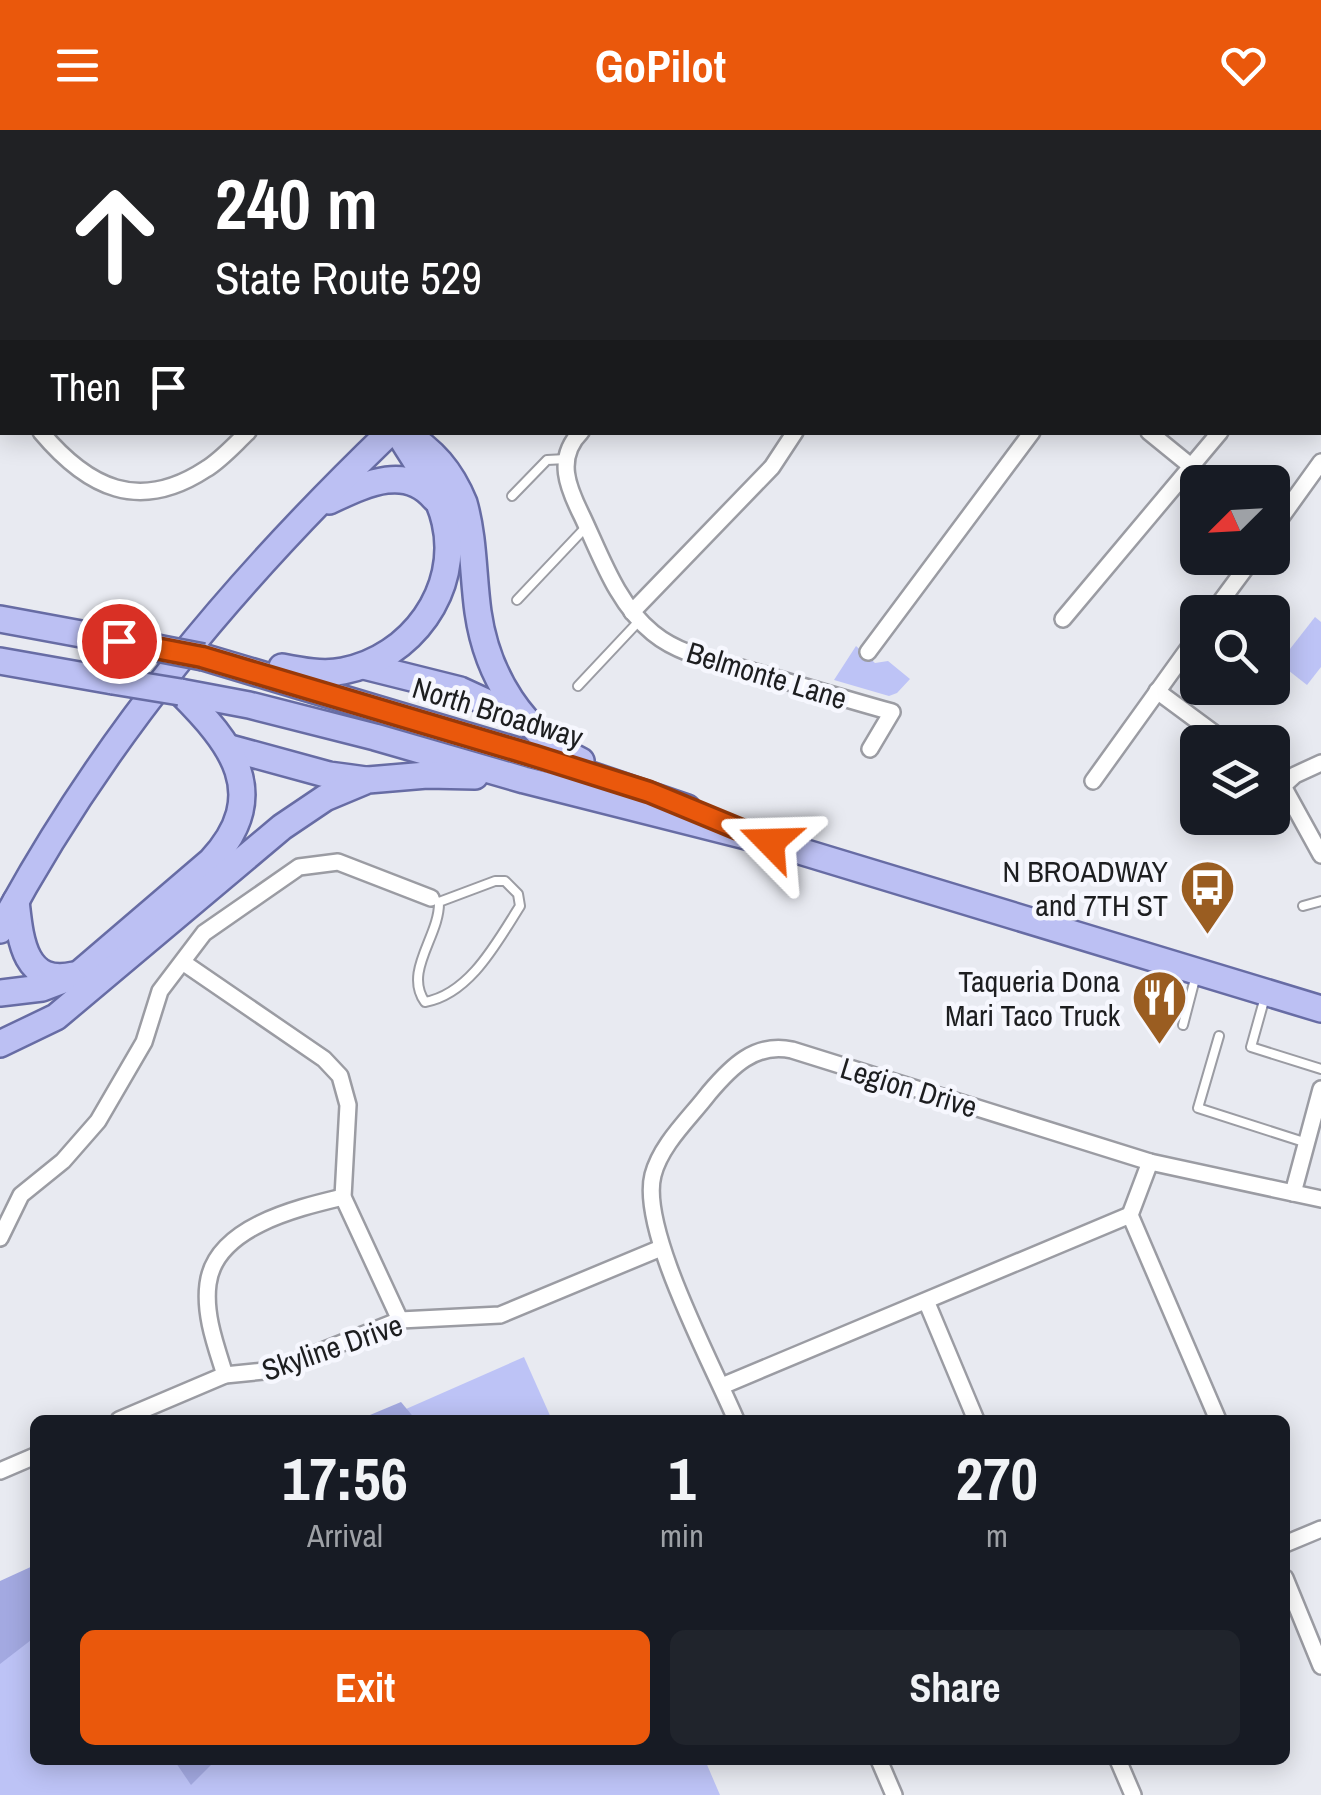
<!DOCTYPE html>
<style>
body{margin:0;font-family:"Archivo Narrow",sans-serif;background:#20242c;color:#f1f3f6;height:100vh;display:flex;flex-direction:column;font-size:38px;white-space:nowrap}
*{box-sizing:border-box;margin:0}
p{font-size:32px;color:#9ea1a6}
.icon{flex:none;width:55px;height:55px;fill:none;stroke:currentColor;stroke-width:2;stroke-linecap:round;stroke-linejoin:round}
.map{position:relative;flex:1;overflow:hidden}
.sheet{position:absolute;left:30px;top:1285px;width:1260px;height:350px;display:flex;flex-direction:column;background:#171b24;border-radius:15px;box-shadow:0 5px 25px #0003}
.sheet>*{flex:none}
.banner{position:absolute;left:0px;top:0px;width:1322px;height:305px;box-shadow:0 5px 25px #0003;background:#202124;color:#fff;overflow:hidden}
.needle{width:65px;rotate:246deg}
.controls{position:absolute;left:1180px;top:335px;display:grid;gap:20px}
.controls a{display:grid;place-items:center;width:110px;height:110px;border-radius:15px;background:#171b24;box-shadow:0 5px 25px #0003;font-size:50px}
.pin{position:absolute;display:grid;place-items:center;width:85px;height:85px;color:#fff;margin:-42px;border:5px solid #fff;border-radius:50%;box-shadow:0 2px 10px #0007}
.me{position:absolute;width:110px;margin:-55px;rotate:292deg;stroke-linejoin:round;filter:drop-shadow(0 0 8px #0008)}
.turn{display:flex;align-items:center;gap:35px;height:210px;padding:0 50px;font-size:45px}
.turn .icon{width:130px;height:130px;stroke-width:2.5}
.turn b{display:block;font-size:70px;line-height:85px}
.then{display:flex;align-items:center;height:95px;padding:0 50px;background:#0003;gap:20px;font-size:38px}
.eta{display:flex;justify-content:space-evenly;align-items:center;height:170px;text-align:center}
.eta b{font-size:60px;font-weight:700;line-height:70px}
.action{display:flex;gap:20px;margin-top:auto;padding:20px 50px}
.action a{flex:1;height:115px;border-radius:15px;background:#ea580c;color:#fff;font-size:40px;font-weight:700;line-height:115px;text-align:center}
.action a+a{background:#20242c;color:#f1f3f6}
header{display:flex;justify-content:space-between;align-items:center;height:130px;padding:0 50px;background:#ea580c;color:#fff;font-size:45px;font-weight:700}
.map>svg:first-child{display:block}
</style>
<header><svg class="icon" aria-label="menu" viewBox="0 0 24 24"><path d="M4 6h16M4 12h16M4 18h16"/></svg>GoPilot<svg class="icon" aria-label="heart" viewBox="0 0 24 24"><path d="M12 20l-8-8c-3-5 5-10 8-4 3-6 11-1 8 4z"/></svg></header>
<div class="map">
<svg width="1321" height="1665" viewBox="0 0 1321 1665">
<rect width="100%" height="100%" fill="#e8eaf1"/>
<g fill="#bdc3f6">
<path d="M1315 487 1321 492V537L1307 555 1279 533Z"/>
<path d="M856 516 875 533 888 531 910 549 897 563 889 566 834 550Z"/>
<path d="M524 1227 552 1290H381Z"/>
<path d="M35 1442V1630H705L720 1665H0V1458Z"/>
</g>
<g fill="#a3a9e1">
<path d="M401 1272 416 1290H358Z"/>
<path d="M35 1435V1507L0 1534V1451Z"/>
<path d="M174 1630H216L191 1655Z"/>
</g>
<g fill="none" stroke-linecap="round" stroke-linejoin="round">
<defs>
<g id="service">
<path d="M160 2 163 0"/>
<path d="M501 2 510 0"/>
<path d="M636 2 641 0"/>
<path d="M0 138 2 136"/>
<path d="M1320 164 1321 165"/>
<path d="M512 366 547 330 566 329"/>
<path d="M517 470 586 397"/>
<path d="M578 556 640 490"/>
<path d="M431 768 439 772 495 751H505L518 764 520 776C497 812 470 864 425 872 403 841 440 806 439 772"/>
<path d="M1303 776 1321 771"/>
<path d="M1265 867 1251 917 1321 939"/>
<path d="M1183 895 1196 845"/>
<path d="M1219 906 1198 978 1307 1013"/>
</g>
<g id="minor">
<path d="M967 0 968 2"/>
<path d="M1265 2 1267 0"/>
<path d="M0 254 2 257"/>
<path d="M41 302C88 358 139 383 206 339 221 330 235 314 248 302"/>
<path d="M581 302C555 328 568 358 582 386 601 426 617 474 653 503 681 526 718 531 752 541 799 555 845 569 892 582L870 619"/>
<path d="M1149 302 1192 337"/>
<path d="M1272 400 1321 332"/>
<path d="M632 482 772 337 795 302"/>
<path d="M1213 482 1253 428"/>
<path d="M1063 489 1220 302"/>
<path d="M868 522 1032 302"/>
<path d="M1157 561 1226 612"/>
<path d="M1272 648 1283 656 1321 725"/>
<path d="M1093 651 1198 505"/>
<path d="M1283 656 1295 645 1321 633"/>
<path d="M184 833 324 929 340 946 348 975 343 1067 400 1190"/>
<path d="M1150 1032 1130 1085 1218 1290"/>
<path d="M1293 1063 1321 959"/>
<path d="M0 1108 21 1065 63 1031 98 991 144 912 160 861 204 803 299 737 338 732 431 768"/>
<path d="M927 1173 976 1290"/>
<path d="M225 1245C216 1216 204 1185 208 1154 215 1097 297 1078 343 1067"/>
<path d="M722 1256 1130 1085"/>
<path d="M119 1290 225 1245 274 1240 400 1190 500 1185 661 1118"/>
<path d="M736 1290C713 1235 639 1099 653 1045 661 1014 690 988 709 963 731 937 755 912 792 920L1150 1032 1321 1069"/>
<path d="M0 1341 35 1326"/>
<path d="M1285 1414 1321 1399"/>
<path d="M1285 1448 1321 1536"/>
<path d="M879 1630 894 1665"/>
<path d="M1118 1630 1133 1665"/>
</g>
<path id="secondary" d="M747 2 751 0"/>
<g id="primary">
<path d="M403 302C433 320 451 341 464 373 474 408 473 446 478 482 487 545 522 603 581 631"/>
<path d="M329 371C362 356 405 333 434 368"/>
<path d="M0 489 157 518"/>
<path d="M203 527 535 626 687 678"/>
<path d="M0 531 113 551"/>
<path d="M364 536 460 560 523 589"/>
<path d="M282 537C302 541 323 545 343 541 411 528 461 460 445 392 438 360 414 330 398 302"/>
<path d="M180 562 249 575 375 607 524 650 770 712 1321 879"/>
<path d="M230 618 329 645 366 650"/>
<path d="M16 771C20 806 23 857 74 845"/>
<path d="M0 800C102 609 234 452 390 302"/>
<path d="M0 863 42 858 79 844 211 731C273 664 231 613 180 562"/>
<path d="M0 914 56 887 282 697 325 668 368 650 427 645 475 646"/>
</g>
</defs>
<use href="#service" stroke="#9b9ca3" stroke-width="12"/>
<use href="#minor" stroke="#9b9ca3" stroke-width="20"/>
<use href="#secondary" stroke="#9b9ca3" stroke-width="28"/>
<use href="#primary" stroke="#676ca4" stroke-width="30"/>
<use href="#service" stroke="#fff" stroke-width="8"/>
<use href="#minor" stroke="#fff" stroke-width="15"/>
<use href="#secondary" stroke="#fff" stroke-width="22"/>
<use href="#primary" stroke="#bcc0f3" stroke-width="25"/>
<defs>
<g id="primary-bridge">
<path d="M157 518 203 527"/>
<path d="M113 551 180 562"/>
</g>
</defs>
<use href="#primary-bridge" stroke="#676ca4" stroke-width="30" stroke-linecap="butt"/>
<use href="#primary-bridge" stroke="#bcc0f3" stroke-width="25"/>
</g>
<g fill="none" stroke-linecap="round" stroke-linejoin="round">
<defs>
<path id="route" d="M119 511 202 527 535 626 649 662 770 712"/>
</defs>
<use href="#route" stroke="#983908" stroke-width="25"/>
<use href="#route" stroke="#ea580c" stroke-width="18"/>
</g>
<defs>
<symbol id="bus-pin" viewBox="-11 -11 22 30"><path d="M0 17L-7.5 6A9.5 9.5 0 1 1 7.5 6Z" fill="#9a5d21" stroke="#f6f7fe"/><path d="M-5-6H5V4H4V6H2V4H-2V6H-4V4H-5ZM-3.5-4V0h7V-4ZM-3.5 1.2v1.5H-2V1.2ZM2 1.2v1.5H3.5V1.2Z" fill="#fff"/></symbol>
<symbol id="restaurant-pin" viewBox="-11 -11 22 30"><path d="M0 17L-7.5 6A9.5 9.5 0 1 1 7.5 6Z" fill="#9a5d21" stroke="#f6f7fe"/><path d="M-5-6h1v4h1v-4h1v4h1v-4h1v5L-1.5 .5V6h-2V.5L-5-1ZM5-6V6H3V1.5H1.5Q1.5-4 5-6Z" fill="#fff"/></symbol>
</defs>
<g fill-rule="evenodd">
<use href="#bus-pin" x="1176" y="726" width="63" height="86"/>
<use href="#restaurant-pin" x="1128" y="836" width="63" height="86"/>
</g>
<g text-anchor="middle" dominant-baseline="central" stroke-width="9" stroke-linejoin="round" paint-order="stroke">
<g font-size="30" fill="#1d1e20" stroke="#f6f7fe">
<text transform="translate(767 545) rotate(17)">Belmonte Lane</text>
<text transform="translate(498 582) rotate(17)">North Broadway</text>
<text transform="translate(909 957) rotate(17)">Legion Drive</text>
<text transform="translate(332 1217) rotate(-19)">Skyline Drive</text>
</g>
<g font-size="30" fill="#1d1e20" stroke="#f6f7fe" text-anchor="end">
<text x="1168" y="741">N BROADWAY<tspan x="1168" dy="34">and 7TH ST</tspan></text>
<text x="1120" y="851">Taqueria Dona<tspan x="1120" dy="34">Mari Taco Truck</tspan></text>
</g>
</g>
</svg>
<div class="controls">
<a><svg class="needle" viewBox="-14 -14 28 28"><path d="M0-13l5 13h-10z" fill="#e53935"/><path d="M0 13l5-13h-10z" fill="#9ea1a6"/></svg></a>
<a><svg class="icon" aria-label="search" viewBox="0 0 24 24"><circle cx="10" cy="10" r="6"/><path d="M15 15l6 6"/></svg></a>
<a><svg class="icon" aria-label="layers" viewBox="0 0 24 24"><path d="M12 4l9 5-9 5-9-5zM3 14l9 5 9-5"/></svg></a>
</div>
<div class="pin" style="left:119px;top:511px;background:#d93025"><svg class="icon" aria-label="arrive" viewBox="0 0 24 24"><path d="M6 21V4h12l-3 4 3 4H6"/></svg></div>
<svg class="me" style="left:770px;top:712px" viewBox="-20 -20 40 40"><path d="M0-17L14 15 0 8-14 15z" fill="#ea580c" stroke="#fff" stroke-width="4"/></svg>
<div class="banner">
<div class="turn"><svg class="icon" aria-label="ahead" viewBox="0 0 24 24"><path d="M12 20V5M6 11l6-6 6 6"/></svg><div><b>240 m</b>State Route 529</div></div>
<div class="then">Then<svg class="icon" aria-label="arrive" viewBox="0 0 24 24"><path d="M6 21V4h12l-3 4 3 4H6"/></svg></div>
</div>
<section class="sheet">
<div class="eta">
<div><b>17:56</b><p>Arrival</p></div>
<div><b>1</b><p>min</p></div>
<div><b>270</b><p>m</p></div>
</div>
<div class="action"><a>Exit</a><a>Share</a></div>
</section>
</div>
